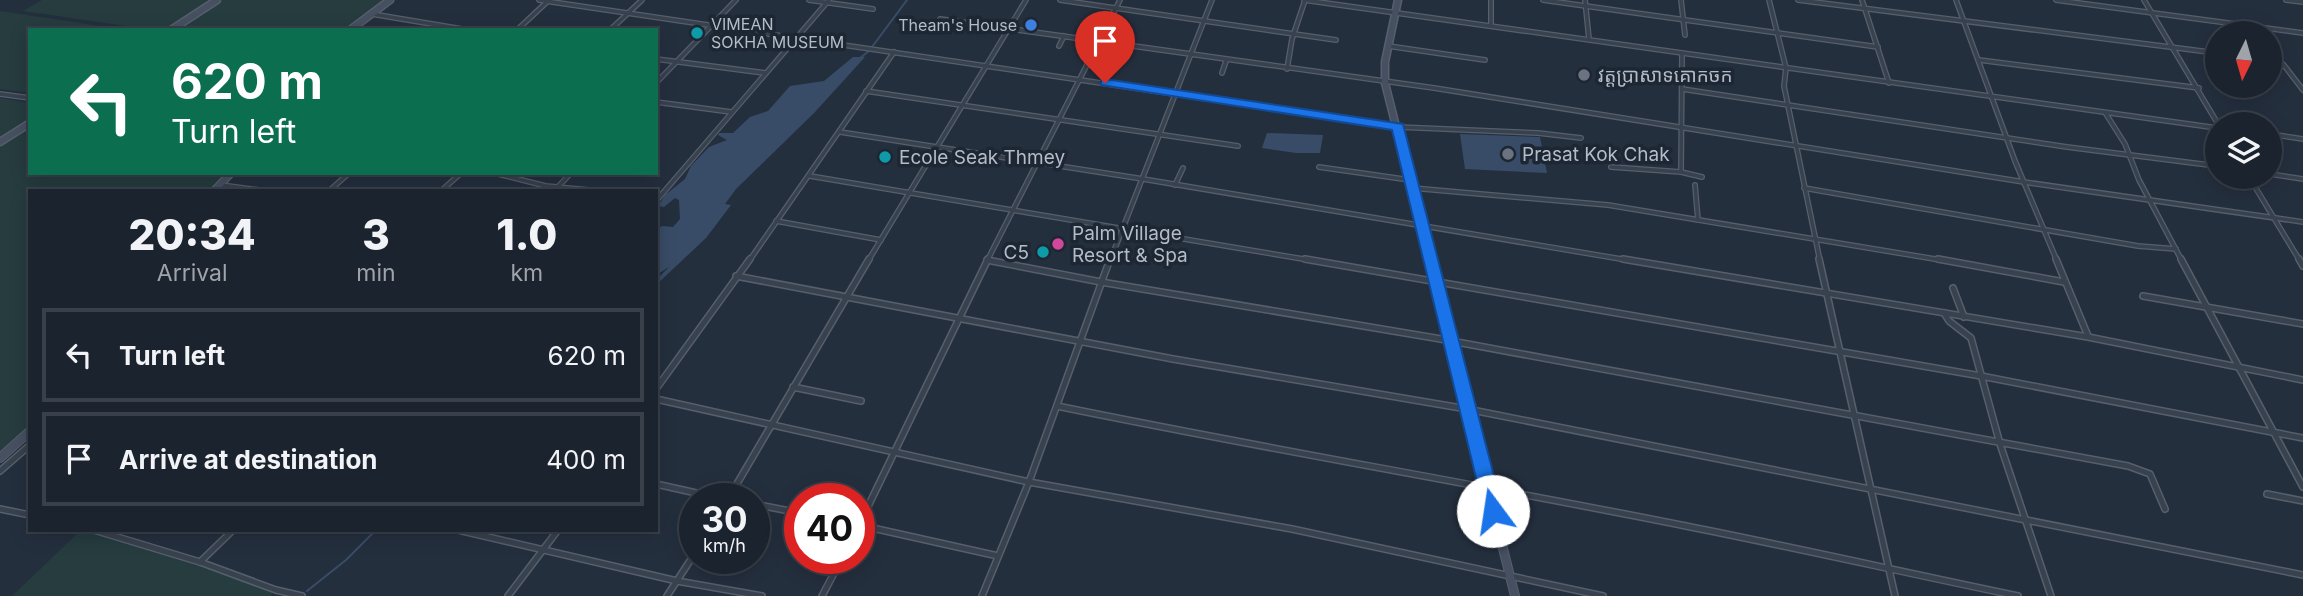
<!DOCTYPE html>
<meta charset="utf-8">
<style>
body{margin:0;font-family:Inter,"Noto Sans Khmer",sans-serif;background:#282f3a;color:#f1f3f6;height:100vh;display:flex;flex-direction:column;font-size:26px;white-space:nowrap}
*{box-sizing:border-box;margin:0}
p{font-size:23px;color:#a0a4aa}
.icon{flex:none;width:38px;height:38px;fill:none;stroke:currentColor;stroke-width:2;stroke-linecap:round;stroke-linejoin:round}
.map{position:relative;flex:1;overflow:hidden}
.drawer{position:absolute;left:28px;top:189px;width:630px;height:343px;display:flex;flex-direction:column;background:#1b232e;border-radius:0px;box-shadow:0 4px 18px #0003,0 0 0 2px #39404a}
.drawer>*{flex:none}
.guide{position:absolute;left:28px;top:28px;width:630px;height:147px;border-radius:0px;box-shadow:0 4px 18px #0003,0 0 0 2px #39404a;background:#0b6e4f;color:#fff;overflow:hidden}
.needle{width:46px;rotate:185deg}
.tools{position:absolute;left:2205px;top:21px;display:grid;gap:14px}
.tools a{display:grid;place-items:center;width:77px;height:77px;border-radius:50%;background:#1b232e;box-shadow:0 4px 18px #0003,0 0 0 2px #39404a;font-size:35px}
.speed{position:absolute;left:679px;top:483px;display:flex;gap:14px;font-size:35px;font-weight:700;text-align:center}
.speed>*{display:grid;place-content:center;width:91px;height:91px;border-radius:50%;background:#1b232e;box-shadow:0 4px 18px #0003,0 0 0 2px #39404a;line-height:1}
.speed small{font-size:18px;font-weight:400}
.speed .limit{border:10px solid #d22;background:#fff;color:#111}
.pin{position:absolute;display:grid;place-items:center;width:60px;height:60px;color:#fff;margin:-72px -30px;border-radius:50% 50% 50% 0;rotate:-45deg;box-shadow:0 0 7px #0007}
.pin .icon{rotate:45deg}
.me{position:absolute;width:77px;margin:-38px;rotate:346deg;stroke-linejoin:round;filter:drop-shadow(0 0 5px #0008)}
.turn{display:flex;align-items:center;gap:24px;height:147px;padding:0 28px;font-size:32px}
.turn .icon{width:91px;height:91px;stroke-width:2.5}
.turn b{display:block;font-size:49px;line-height:60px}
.eta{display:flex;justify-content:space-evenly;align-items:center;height:119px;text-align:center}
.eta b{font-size:42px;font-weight:800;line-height:49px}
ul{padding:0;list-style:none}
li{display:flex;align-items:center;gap:21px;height:94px;margin:0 14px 10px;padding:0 14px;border:4px solid #39404a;border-radius:0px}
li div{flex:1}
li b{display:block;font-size:26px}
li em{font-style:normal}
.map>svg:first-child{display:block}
</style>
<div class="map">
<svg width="2303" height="596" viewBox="0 0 2303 596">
<rect width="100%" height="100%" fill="#242f3e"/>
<g fill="#263c3f">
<path d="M42 0H210L166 30H153L23 11Z"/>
<path d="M223 0H384L345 30H179Z"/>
<path d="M0 11 114 28 116 30H30V93L0 89Z"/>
<path d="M0 98 30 103V173H231L214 191H30V431L0 458Z"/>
<path d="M81 530H94L200 562 276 590 271 596H12Z"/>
</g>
<g fill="#394c67">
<path d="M853 57H865L815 112 736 189 725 204 731 205 706 238 656 285V280L669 267 656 275V231L662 226 673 227 680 219 679 200 675 198 664 207 658 206 665 195 685 179 691 166 709 147 727 140 718 135 719 133H733L750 117 768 111 790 86 824 81Z"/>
<path d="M1267 133 1323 135 1320 153H1296L1262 148Z"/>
<path d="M1460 134 1540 137 1547 173 1465 169Z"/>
</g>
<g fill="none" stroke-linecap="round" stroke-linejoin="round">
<g stroke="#394c67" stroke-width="2">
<path d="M872 47 907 0"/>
<path d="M860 58 869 51"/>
<path d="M307 591 346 560 376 530"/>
</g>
<defs>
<g id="street-far1">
<path d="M539 0 1398 127 1538 133 1581 138"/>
<path d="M809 0 873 9"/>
<path d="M1060 0 1336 40"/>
<path d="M1304 0 2217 128"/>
<path d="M1491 0V25"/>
<path d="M1543 0 1878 47"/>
<path d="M1585 0 1589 39"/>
<path d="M1681 0 1685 35"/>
<path d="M1769 0 1786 68 1784 86 1820 261"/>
<path d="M1798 0 2217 53"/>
<path d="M1862 0 1889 83"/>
<path d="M1956 0 2015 161 2057 261"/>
<path d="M2056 0 2303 33"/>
<path d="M2144 0 2218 124"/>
<path d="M2286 0 2303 2"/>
<path d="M372 14 468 30"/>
<path d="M940 19 1434 88 2024 182 2303 222"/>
<path d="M517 30 549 0"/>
<path d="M610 30 642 0"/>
<path d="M1059 46 1064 36"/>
<path d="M1388 46 1485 60"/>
<path d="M656 59 765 73"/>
<path d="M1979 60 2199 88"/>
<path d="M2270 60 2283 64 2303 90"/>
<path d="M1287 69 1292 39 1305 0"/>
<path d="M1222 73 1226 61"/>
<path d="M656 83 736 0"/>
<path d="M1682 89 2067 147 2217 166"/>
<path d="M866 91 1238 146"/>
<path d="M0 94 30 98"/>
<path d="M656 102 731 112"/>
<path d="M2106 114 2125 144 2139 180 2182 261"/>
<path d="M840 132 1143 179 1633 261"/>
<path d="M2270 134 2303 139"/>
<path d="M1319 167 1410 180"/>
<path d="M1611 167 1681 172 1702 177"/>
<path d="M1681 172 1682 53"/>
<path d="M494 173 546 186 599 191"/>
<path d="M2270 174 2303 179"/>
<path d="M810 176 1315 261"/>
<path d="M2249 177 2300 261"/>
<path d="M221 185 266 191"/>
<path d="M1175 185 1183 168"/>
<path d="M1695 185 1698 220"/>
<path d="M1412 188 1608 205 1947 261"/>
<path d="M1804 188 2138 246 2176 249"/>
<path d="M329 191 349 173"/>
<path d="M441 191 461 173"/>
<path d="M554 191 571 173"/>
<path d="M656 201 829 0"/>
<path d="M776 221 881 240"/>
<path d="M987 260 992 261"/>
<path d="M749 261 894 52"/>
<path d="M868 261 1026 0"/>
<path d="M987 261 1120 0"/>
<path d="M1110 261 1212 0"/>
</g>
<g id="street">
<path d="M1305 259 1981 376 2303 438"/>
<path d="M1623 259 2088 337 2303 380"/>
<path d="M1819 259 1895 596"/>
<path d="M1938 259 2064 282"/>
<path d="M2056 259 2088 336"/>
<path d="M2181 259 2303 487"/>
<path d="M2299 259 2303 266"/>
<path d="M987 260 1101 282 1435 338 2128 466 2150 474 2165 509"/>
<path d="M736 276 1173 359 1467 409 2303 575"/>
<path d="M1953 288 1964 317"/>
<path d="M2143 296 2303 324"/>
<path d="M1944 313 1949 321 1971 338 2000 444 2051 596"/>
<path d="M793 387 861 401"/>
<path d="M656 389 750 259"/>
<path d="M656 399 1029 482 1292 529 1603 596"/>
<path d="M1057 406C1266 449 1477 484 1686 526 1797 548 1907 573 2018 596"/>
<path d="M0 471 30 445"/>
<path d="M656 484 723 499"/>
<path d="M2267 494 2303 501"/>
<path d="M728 499 869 259"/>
<path d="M754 504 800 513"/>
<path d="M0 509 30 515"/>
<path d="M859 525 988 259"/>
<path d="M859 525 998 556"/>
<path d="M94 530 200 562 276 590 302 596"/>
<path d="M458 530 677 581 762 596"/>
<path d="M200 562 233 530"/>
<path d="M508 596 558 530"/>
<path d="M667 596 695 553"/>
<path d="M822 596 842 558"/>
<path d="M982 596 1029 482 1110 259"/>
</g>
<g id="secondary-far1">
<path d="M1398 0 1385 62V83L1430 261"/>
<path d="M171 30 217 0"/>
<path d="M350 30 390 0"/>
<path d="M0 142 30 123"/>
<path d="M214 191 231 173"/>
</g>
<g id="secondary">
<path d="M1430 259 1515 596"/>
<path d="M0 458 30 431"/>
</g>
</defs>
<use href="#street-far1" stroke="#565f6c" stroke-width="6"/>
<use href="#street" stroke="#565f6c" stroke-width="8"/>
<use href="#secondary-far1" stroke="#565f6c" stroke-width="9"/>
<use href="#secondary" stroke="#565f6c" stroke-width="10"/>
<use href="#street-far1" stroke="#38414e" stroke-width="3.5"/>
<use href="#street" stroke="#38414e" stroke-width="5"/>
<use href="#secondary-far1" stroke="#465061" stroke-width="6"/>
<use href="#secondary" stroke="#465061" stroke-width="8"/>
</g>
<path fill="#1a73e8" stroke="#114b97" stroke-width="2" d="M1105 79 1403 124 1503 511 1500 517 1493 519 1487 517 1484 511 1392 130 1101 85V80Z"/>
<circle fill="#3f7fe0" stroke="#1d2633" stroke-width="2.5" cx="1031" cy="25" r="7"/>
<g fill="#0f9aa8" stroke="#1d2633" stroke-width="2.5">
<circle cx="697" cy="33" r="7"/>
<circle cx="885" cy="157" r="7"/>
<circle cx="1043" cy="252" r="7"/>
</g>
<g fill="#6b7280" stroke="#1d2633" stroke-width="2.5">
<circle cx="1584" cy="75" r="7"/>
<circle cx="1508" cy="154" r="7"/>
</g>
<circle fill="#d1479c" stroke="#1d2633" stroke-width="2.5" cx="1058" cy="244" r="7"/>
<g text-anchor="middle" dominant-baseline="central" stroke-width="7" stroke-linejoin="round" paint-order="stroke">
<g font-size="16" fill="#b4bcc9" stroke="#1d2633" text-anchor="start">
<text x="711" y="24">VIMEAN<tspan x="711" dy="18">SOKHA MUSEUM</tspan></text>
<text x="1017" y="25" text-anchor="end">Theam's House</text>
</g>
<g font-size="19" fill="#b4bcc9" stroke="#1d2633" text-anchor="start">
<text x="1598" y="75">វត្តប្រាសាទគោកចក</text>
<text x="1522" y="154">Prasat Kok Chak</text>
<text x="899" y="157">Ecole Seak Thmey</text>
<text x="1072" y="233">Palm Village<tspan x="1072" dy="22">Resort &amp; Spa</tspan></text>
<text x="1029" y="252" text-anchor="end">C5</text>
</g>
</g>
</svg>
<div class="tools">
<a><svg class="needle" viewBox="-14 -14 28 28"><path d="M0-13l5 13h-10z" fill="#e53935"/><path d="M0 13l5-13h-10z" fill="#a0a4aa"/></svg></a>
<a><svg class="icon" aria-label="layers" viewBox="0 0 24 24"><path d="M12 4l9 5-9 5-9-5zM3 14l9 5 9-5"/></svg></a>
</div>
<div class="speed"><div>30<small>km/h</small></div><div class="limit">40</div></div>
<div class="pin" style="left:1105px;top:83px;background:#d93025"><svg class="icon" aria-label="arrive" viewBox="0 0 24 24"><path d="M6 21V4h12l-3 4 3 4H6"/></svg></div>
<svg class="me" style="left:1493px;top:511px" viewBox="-20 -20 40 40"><circle r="19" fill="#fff"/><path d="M0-13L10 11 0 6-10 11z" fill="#1a73e8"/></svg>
<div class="guide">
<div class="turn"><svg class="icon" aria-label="left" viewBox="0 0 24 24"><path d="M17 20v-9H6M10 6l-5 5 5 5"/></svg><div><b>620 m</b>Turn left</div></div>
</div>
<section class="drawer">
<div class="eta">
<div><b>20:34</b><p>Arrival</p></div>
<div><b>3</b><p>min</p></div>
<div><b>1.0</b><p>km</p></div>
</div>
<ul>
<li><svg class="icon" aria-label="left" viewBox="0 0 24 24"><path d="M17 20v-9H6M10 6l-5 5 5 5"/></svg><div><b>Turn left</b></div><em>620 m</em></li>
<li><svg class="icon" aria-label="arrive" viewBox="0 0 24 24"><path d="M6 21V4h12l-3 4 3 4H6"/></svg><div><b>Arrive at destination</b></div><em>400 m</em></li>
</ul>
</section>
</div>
